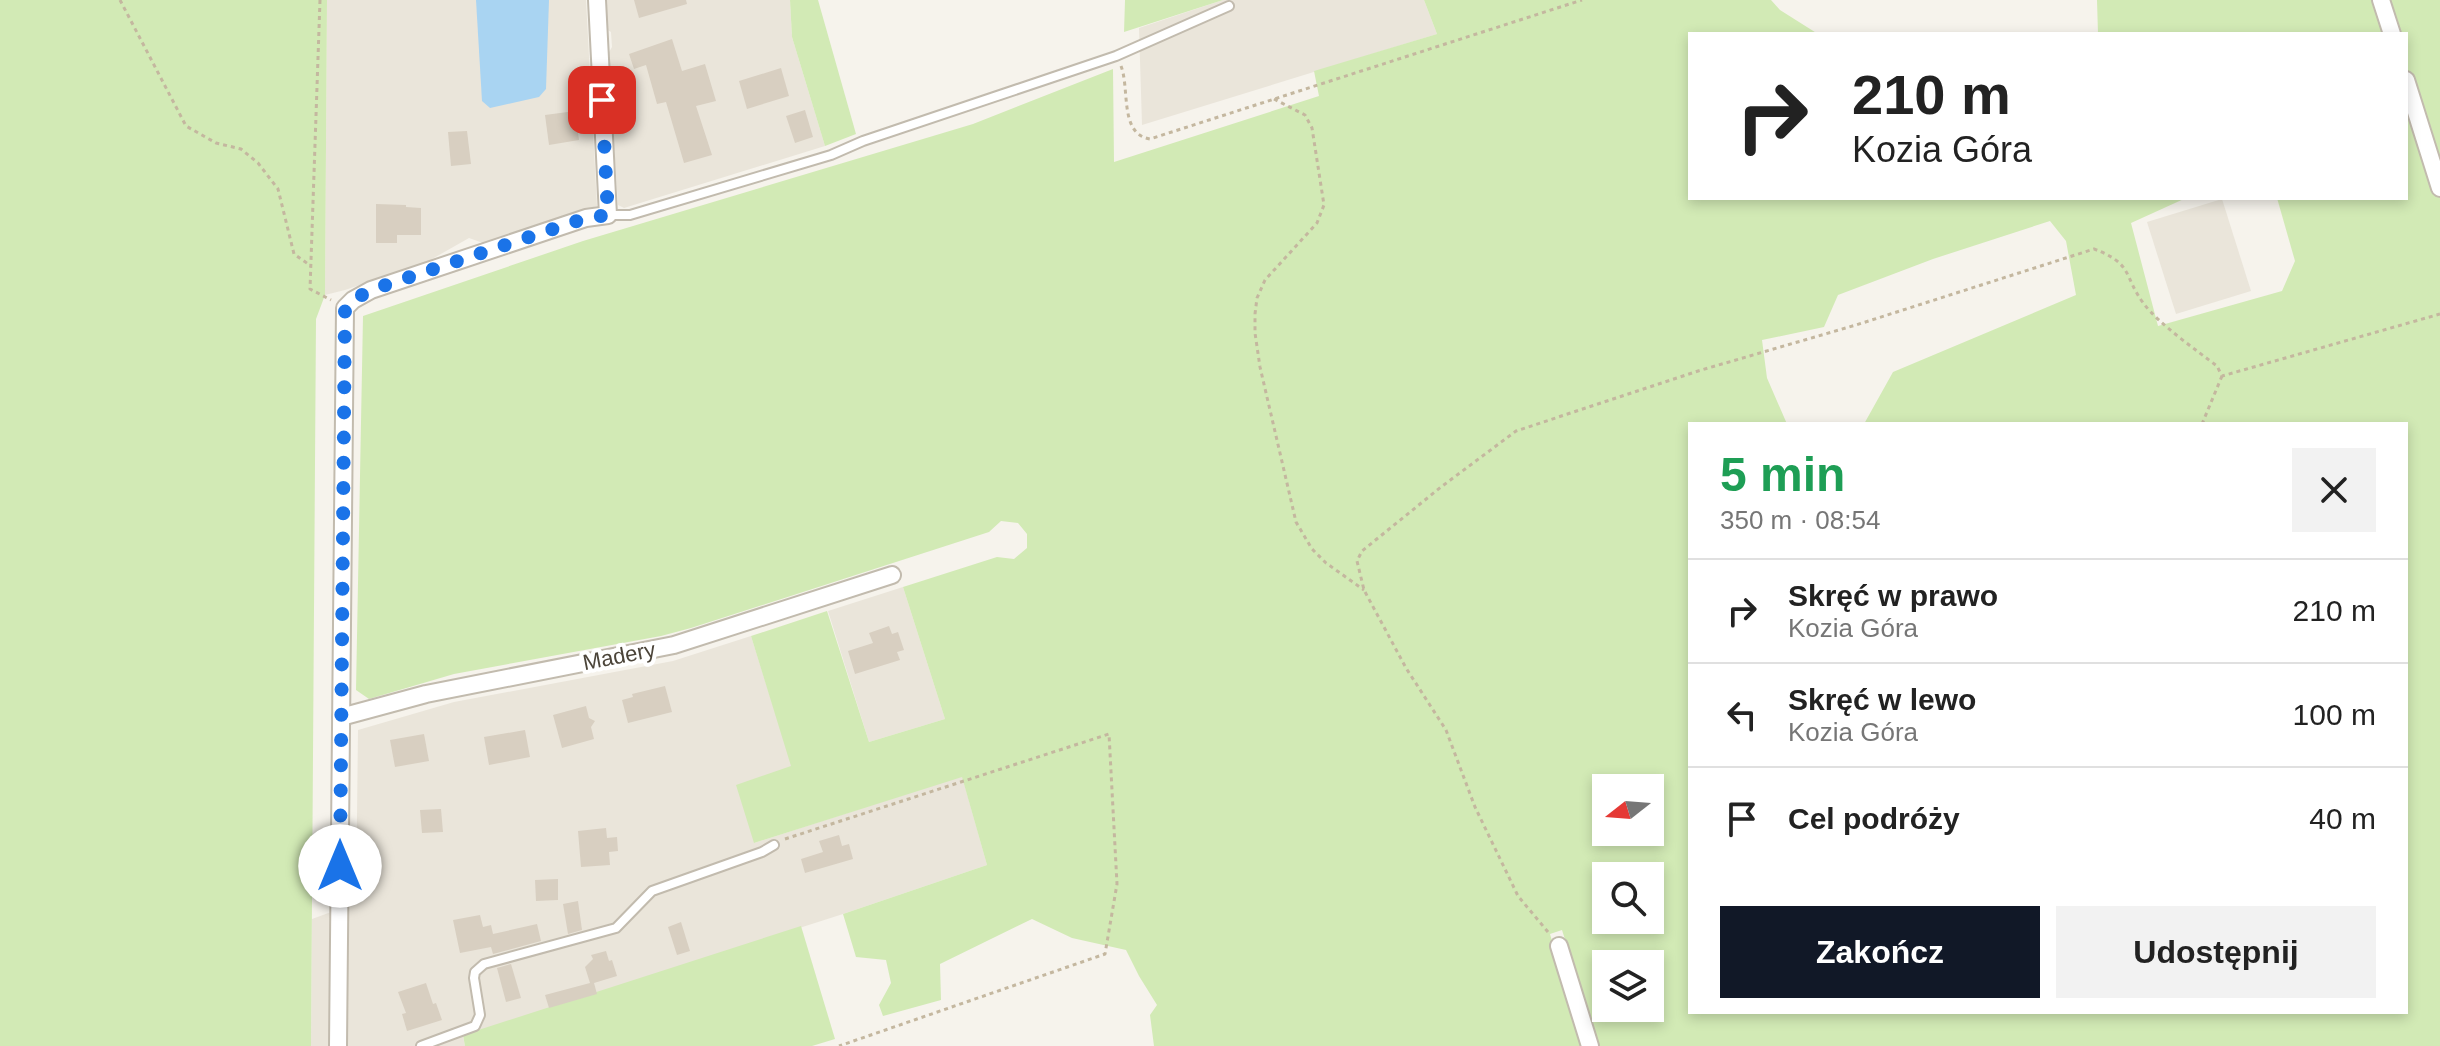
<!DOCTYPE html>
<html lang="pl">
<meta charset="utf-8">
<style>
body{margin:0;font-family:Helvetica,sans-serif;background:#f2f2f2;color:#222;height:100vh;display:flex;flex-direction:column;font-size:30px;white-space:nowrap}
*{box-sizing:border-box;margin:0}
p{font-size:26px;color:#767676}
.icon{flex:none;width:44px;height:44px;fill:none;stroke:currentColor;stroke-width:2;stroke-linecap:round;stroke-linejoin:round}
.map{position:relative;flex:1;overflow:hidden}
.details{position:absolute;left:1688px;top:422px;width:720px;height:592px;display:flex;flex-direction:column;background:#fff;border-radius:0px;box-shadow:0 4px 12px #0003}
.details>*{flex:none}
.top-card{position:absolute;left:1688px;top:32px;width:720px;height:168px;border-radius:0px;box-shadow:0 4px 12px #0003;background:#fff;color:#222;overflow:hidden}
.needle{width:52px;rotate:253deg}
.tools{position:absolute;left:1592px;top:774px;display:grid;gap:16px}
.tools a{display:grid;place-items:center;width:72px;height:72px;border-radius:0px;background:#fff;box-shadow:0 4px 12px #0003;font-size:40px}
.pin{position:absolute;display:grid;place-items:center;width:68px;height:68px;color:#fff;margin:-34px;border-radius:16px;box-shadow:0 4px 12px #0006}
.me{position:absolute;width:88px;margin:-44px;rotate:0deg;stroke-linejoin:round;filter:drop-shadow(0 0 6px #0008)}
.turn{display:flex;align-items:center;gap:28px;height:168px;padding:0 32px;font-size:36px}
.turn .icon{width:104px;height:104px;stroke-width:2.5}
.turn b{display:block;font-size:56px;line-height:68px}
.round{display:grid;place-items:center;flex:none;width:84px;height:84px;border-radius:0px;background:#f2f2f2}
.summary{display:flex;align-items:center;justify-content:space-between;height:136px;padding:0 32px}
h1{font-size:48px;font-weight:800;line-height:60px;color:#1e9e55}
.primary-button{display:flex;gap:16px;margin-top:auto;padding:16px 32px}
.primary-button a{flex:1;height:92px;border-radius:0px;background:#111827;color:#fff;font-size:32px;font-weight:800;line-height:92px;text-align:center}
.primary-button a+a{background:#f2f2f2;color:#222}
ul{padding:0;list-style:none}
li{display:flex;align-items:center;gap:24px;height:104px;padding:0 32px;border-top:2px solid #e0e0e0}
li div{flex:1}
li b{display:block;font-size:30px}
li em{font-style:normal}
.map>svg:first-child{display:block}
</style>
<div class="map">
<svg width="2440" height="1046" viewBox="0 0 2440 1046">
<rect width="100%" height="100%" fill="#f6f3ec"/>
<g fill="#eae5da">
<path d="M327 0H586L597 206 483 243 469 238 425 263 345 290 325 295Z"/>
<path d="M605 0H790L792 37 825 146 624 208 618 205 608 54 612 47 611 32 606 29Z"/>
<path d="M1223 0H1424L1437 34 1142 125 1139 28Z"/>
<path d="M2222 199 2251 291 2176 314 2147 222Z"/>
<path d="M903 587 945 719 869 742 828 611Z"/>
<path d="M751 636 792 766 754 843 962 776 987 865 843 914 463 1036 465 1046H311L312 919 356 903 358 730 454 702 673 661Z"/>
</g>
<g fill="#d2eab5" fill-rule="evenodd">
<path d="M0 0H327L325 295 316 319 311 1046H0Z"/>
<path d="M790 0H818L856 134 825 146 792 37Z"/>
<path d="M1125 0H1223L1124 32Z"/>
<path d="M1424 0H1771L1780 10 1818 34H1690V198H2186L2131 223 2158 326 2282 291 2295 261 2277 198H2406V34H2098L2097 0H2440V1046H1599L1562 930 1550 934 1583 1046H1154L1150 1015 1157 1005 1139 976 1126 950 1072 938 1032 919 940 964 941 1000 883 1016 879 1005 891 983 886 960 856 957 843 914 987 865 962 777 754 843 736 785 791 766 751 636 827 611 869 742 945 719 903 587 997 557 1014 559 1027 548V534L1018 523 1001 521 989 532 691 628 661 636 454 674 369 699 356 690 363 316 583 241 973 124 1113 69 1114 162 1319 96 1314 71 1437 34ZM2050 221 2066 241 2076 295 1893 372 1864 424H2406V1012H1690V424H1787L1767 378 1762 340 1824 327 1838 295 1933 259ZM1606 788H1650V832H1606ZM1606 876H1650V920H1606ZM1606 964H1650V1008H1606Z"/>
<path d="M801 926 835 1039 812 1046H465L463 1035Z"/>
</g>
<path fill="#a9d4f2" d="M476 0H549L546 89 539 97 490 108 482 101Z"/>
<g fill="#d8cfc1">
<path d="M634 0H686L687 4 639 18Z"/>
<path d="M672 39 682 71 705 64 716 101 696 106 712 155 684 163 666 102 657 104 646 65 634 69 629 54Z"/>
<path d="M781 68 789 96 747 109 739 81Z"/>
<path d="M805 110 813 137 795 143 786 116Z"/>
<path d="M575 111 579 140 549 145 545 115Z"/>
<path d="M467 131 471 164 451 166 448 132Z"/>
<path d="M376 204 406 205V207L421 208V235H397V243H376Z"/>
<path d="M889 626 892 634 898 632 904 650 897 652 900 660 855 674 848 651 873 643 869 633Z"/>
<path d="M665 686 672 712 628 723 622 700 633 697 632 694Z"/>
<path d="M586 706 589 718 595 721 591 727 594 739 562 748 553 715Z"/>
<path d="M525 730 530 757 489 765 484 737Z"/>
<path d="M424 734 429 761 395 767 390 740Z"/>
<path d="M441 809 443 832 422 833 420 810Z"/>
<path d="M606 828 607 838 617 837 618 851 609 852 610 865 581 867 578 831Z"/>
<path d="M839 835 842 846 849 844 853 859 805 873 801 859 823 852 819 841Z"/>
<path d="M558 879V900L536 901 535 880Z"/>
<path d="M578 901 582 930 568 934 563 904Z"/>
<path d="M480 915 483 927 491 925 493 934 537 924 541 941 493 954 491 947 460 953 453 920Z"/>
<path d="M681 922 690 951 677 955 668 927Z"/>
<path d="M606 951 609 961 612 960 617 976 594 983 597 994 549 1008 545 995 590 983 585 967 593 959 591 955Z"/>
<path d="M511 964 521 998 506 1002 497 968Z"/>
<path d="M426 983 433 1004 436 1003 442 1020 407 1031 402 1014 406 1013 398 992Z"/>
</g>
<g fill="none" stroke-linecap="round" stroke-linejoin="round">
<defs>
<g id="service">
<path d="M608 215H630L831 155 863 141 1116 56 1229 6"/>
<path d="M421 1046 475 1026 480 1015 474 978 475 972 484 964 616 928 652 891 762 852 774 845"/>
</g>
<g id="minor">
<path d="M2381 0 2392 34"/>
<path d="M2406 80 2440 188"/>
<path d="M341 717 426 694 674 645 892 575"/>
<path d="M1559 946 1590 1046"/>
<path d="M338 1046 345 308 353 300 371 290 586 218 608 215 597 0"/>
</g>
</defs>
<use href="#service" stroke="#c2bbae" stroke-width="12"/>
<use href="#minor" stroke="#c2bbae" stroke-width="20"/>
<g stroke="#c4b79f" stroke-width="3" stroke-dasharray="4 4" stroke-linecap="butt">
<path d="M120 0 186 126 216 143 241 149 258 163 278 189 294 254 311 266"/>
<path d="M320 0 310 289 331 300"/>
<path d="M1121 66C1130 89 1119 134 1150 139L1582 0"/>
<path d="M1274 99 1305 115 1312 128 1324 205 1317 223 1265 280 1257 298 1255 314V333L1260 367 1296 522 1312 549 1326 563 1364 590"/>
<path d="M2202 424 2222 376"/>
<path d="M785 839 1109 734 1117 884 1105 954 839 1046"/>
<path d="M1548 932 1518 896 1475 807 1446 730 1406 668 1364 590 1357 561 1362 551 1441 487 1516 431 1698 371 1856 325 2094 249C2134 264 2123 276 2144 304 2159 324 2196 350 2217 366L2222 376 2440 314"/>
</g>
<use href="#service" stroke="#fff" stroke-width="8"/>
<use href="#minor" stroke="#fff" stroke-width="16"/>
</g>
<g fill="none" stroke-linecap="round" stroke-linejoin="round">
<path stroke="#1a73e8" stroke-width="14" stroke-dasharray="0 25.2" d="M340 866 345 308 353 300 371 290 586 218 608 215 602 100"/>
</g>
<g text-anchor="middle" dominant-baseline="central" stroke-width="8" stroke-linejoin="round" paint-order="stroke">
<g font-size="22" fill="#4b4439" stroke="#fff">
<text transform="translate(619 656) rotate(-11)">Madery</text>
</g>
</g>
</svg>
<div class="tools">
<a><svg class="needle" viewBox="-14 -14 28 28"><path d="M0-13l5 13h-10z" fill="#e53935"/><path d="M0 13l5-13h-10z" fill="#767676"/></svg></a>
<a><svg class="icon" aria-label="search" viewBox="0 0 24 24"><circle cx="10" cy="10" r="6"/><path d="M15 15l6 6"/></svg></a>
<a><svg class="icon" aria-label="layers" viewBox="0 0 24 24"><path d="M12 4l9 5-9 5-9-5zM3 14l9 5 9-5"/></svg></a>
</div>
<div class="pin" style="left:602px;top:100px;background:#d93025"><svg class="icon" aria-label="arrive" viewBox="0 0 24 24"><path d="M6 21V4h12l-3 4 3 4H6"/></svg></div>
<svg class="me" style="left:340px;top:866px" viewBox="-20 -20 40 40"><circle r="19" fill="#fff"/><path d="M0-13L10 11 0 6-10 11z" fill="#1a73e8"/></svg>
<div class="top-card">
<div class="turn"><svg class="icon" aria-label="right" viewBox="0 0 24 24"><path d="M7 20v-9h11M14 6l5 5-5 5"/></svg><div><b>210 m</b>Kozia Góra</div></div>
</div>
<section class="details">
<div class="summary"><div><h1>5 min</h1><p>350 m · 08:54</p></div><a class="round"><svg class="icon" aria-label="close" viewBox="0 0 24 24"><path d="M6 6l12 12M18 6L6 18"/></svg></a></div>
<ul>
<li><svg class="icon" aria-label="right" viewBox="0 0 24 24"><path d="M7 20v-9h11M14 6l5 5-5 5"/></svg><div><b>Skręć w prawo</b><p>Kozia Góra</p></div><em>210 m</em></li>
<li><svg class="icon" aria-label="left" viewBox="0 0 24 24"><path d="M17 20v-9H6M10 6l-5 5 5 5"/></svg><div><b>Skręć w lewo</b><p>Kozia Góra</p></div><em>100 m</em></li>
<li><svg class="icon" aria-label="arrive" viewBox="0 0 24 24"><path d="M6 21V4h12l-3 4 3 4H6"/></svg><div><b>Cel podróży</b></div><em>40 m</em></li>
</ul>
<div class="primary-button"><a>Zakończ</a><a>Udostępnij</a></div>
</section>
</div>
